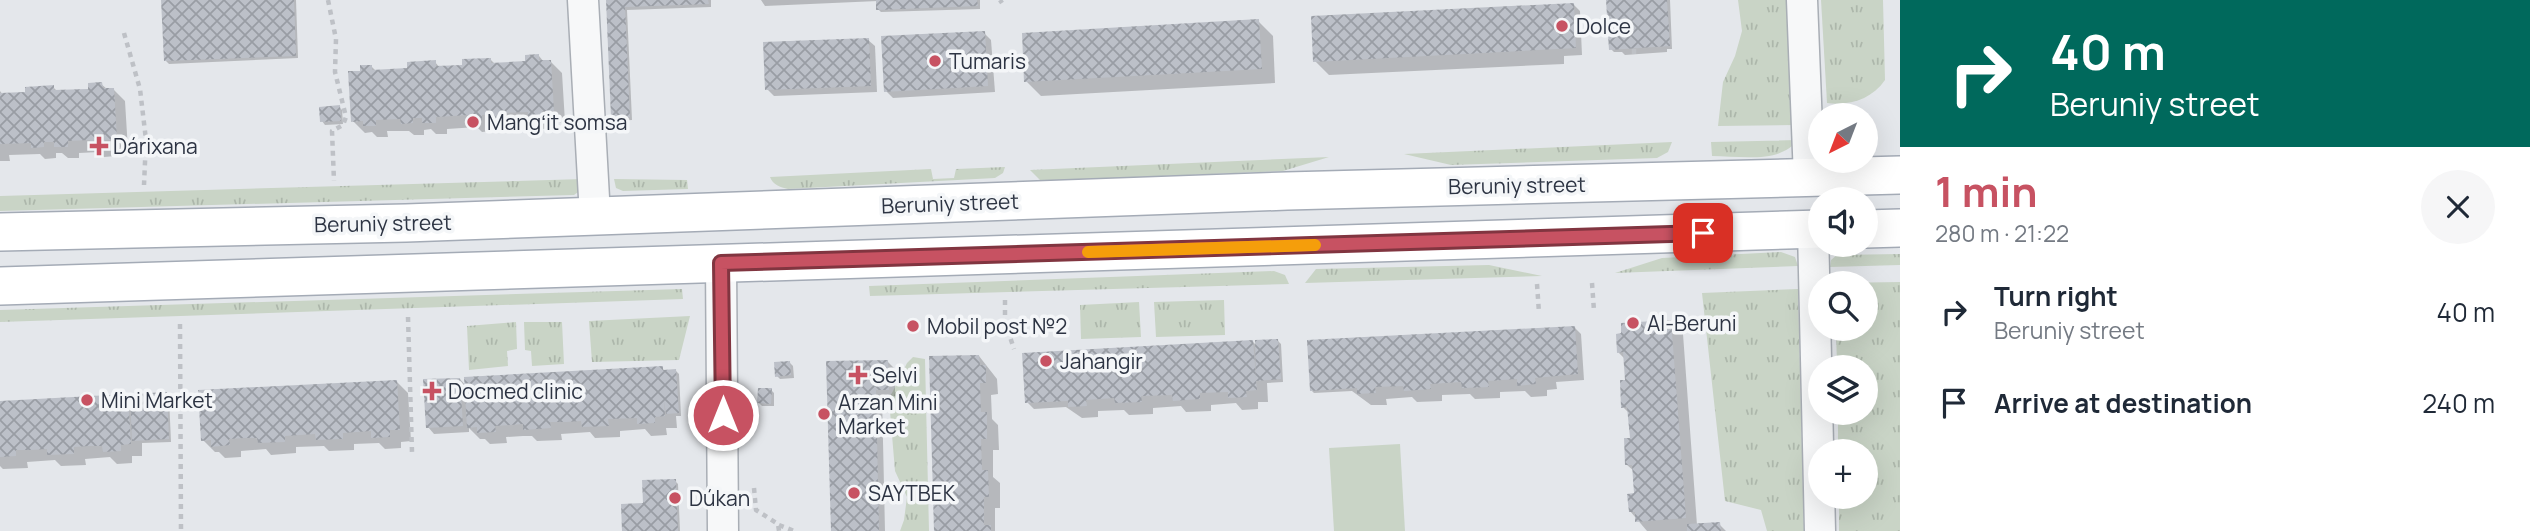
<!DOCTYPE html>
<meta charset="utf-8">
<style>
body{margin:0;font-family:Manrope,sans-serif;background:#f6f6f7;color:#1f2937;height:100vh;display:flex;flex-direction:column;font-size:26px;white-space:nowrap}
*{box-sizing:border-box;margin:0}
p{font-size:23px;color:#747a83}
.icon{flex:none;width:38px;height:38px;fill:none;stroke:currentColor;stroke-width:2;stroke-linecap:round;stroke-linejoin:round}
.map{position:relative;flex:1;overflow:hidden}
.details{display:flex;flex-direction:column;background:#fff;width:630px}
.details>*{flex:none}
.guide{background:#00695c;color:#fff;overflow:hidden}
.needle{width:46px;rotate:222deg}
.controls{position:absolute;left:1808px;top:103px;display:grid;gap:14px}
.controls a{display:grid;place-items:center;width:70px;height:70px;border-radius:50%;background:#fff;box-shadow:0 7px 28px #0002;font-size:35px}
.pin{position:absolute;display:grid;place-items:center;width:60px;height:60px;color:#fff;margin:-30px;border-radius:14px;box-shadow:0 4px 10px #0006}
.me{position:absolute;width:77px;margin:-38px;rotate:0deg;stroke-linejoin:round;filter:drop-shadow(0 0 5px #0008)}
.turn{display:flex;align-items:center;gap:24px;height:147px;padding:0 35px;font-size:32px}
.turn .icon{width:91px;height:91px;stroke-width:2.5}
.turn b{display:block;font-size:49px;line-height:60px}
.round{display:grid;place-items:center;flex:none;width:74px;height:74px;border-radius:37px;background:#f6f6f7}
.head{display:flex;align-items:center;justify-content:space-between;height:119px;padding:0 35px}
h1{font-size:42px;font-weight:700;line-height:52px;color:#c75262}
ul{padding:0;list-style:none}
li{display:flex;align-items:center;gap:21px;height:91px;padding:0 35px}
li div{flex:1}
li b{display:block;font-size:26px}
li em{font-style:normal}
main{display:flex;flex:1;min-height:0}
.map>svg:first-child{display:block}
</style>
<main>
<div class="map">
<svg width="1900" height="531" viewBox="0 0 1900 531">
<defs>
<pattern id="grass-tufts" width="24" height="20" patternUnits="userSpaceOnUse" patternTransform="scale(1.75)"><rect width="24" height="20" fill="#c9d4c6"/><path d="M3 7l-1-3M5 7V3M7 7l1-3M15 17l-1-3M17 17v-4M19 17l1-3" fill="none" stroke="#adb7ab"/></pattern>
<pattern id="building-cross-hatch" width="8" height="8" patternUnits="userSpaceOnUse" patternTransform="scale(1.75)"><rect width="8" height="8" fill="#bcc0c8"/><path d="M0 0l8 8M0 8l8-8" fill="none" stroke="#999da4"/></pattern>
</defs>
<rect width="100%" height="100%" fill="#e4e7eb"/>
<g fill="url(#grass-tufts)">
<path d="M1738 0H1788L1795 125 1718 126 1723 82 1735 56 1742 31Z"/>
<path d="M1821 0H1883L1885 80C1872 99 1850 106 1827 103Z"/>
<path d="M1797 140C1781 164 1739 156 1712 156L1711 142Z"/>
<path d="M1672 142 1668 152 1657 158 1451 165 1404 154Z"/>
<path d="M1329 157 1283 171 1041 181 1030 170Z"/>
<path d="M1005 167 1003 173 995 178 788 189C780 187 773 185 770 177L931 169 933 179 954 178 956 169Z"/>
<path d="M583 179 581 190 574 195 0 211V196Z"/>
<path d="M614 179 687 180 688 189 623 191 616 188Z"/>
<path d="M1781 252 1795 257 1798 266 1615 273 1662 258Z"/>
<path d="M1900 254V265L1830 267 1831 260 1837 255Z"/>
<path d="M1489 265 1542 276 1305 283 1316 269Z"/>
<path d="M1274 271 1285 275 1289 284 870 296 869 286Z"/>
<path d="M1900 282V531H1839V497H1866V452L1838 451V413H1866V368L1837 367 1836 329H1866V284L1835 283Z"/>
<path d="M682 289 683 299 0 322V310Z"/>
<path d="M1798 289 1804 531H1767L1761 510 1725 501 1702 293Z"/>
<path d="M1224 300 1225 335 1156 337 1154 302Z"/>
<path d="M1139 302 1141 337 1081 339 1080 305Z"/>
<path d="M690 316 679 360 592 362 589 321Z"/>
<path d="M516 322 517 349 507 351 508 366 469 370 467 326Z"/>
<path d="M524 322H562L564 364 532 366 531 351 525 350Z"/>
<path d="M913 357 925 359 929 531H900L904 520 907 497 895 471 889 399 907 363Z"/>
</g>
<path fill="#c9d4c6" d="M1400 444 1405 531H1334L1329 448Z"/>
<g fill="#0003">
<path d="M163 0H296L298 58 169 64 166 61Z"/>
<path d="M608 0H711V7L627 10 632 120 616 121 613 117Z"/>
<path d="M761 0H980V9L881 12 878 9V1L765 6Z"/>
<path d="M1608 0H1670L1672 49H1667V52L1625 55 1622 52H1614L1611 49Z"/>
<path d="M1573 4 1580 11 1582 55 1564 56V64L1329 75 1315 61Z"/>
<path d="M1258 21 1273 36 1275 83 1041 96 1026 81Z"/>
<path d="M984 33 991 40 995 92 893 98 886 91Z"/>
<path d="M868 40 875 46 877 92 774 96 767 89Z"/>
<path d="M539 56 544 62 550 61 562 73 565 122 554 123V128L542 129 537 124 517 125V131H505L500 126H493V131L482 132 477 127 447 129V134H436L431 129 424 130V135H414L409 131H387L388 137H377L372 132 365 133 353 121 362 72 371 66 376 71 409 70 435 62 440 68 464 66 490 59 495 64 527 63Z"/>
<path d="M101 84 107 89H113L125 101 128 150 116 151V156L104 157 99 152 79 153V158H68L62 153H56V158L45 159 40 154 9 155 10 161H0V91L3 95 27 93 53 87 58 92 90 90Z"/>
<path d="M339 107 342 110 343 124 325 125 322 121Z"/>
<path d="M1671 322 1683 334 1697 525 1719 524 1726 531H1647L1630 511 1635 495 1634 471 1627 465 1632 440 1629 413 1623 407 1627 382 1625 359 1618 352Z"/>
<path d="M1574 327 1581 334 1584 380 1556 382 1557 389 1547 390V396L1531 397 1525 391 1500 392V398L1475 399 1470 394 1442 395V401L1417 402 1412 397 1386 399 1387 405H1371L1352 391 1314 393 1311 390Z"/>
<path d="M1278 341 1281 344 1283 382 1267 383 1268 402H1258V409L1242 410 1236 403 1211 405V411L1186 412 1181 406 1153 408V414L1129 415 1124 410 1098 411V417L1082 418 1066 407 1034 409 1027 402 1253 342 1257 346Z"/>
<path d="M979 356 997 379 998 394 991 395 992 419 998 425 999 450H993V477L1000 483V508H995V531H936Z"/>
<path d="M888 362 895 369V396H882L885 531H832L828 363Z"/>
<path d="M790 363 793 366 794 378 780 379 777 376Z"/>
<path d="M662 368 665 371H676L679 374 681 416H676L677 428H666L667 435 651 436 645 429 620 431V437L595 438 590 432 561 434 562 440 537 441 532 436H523L506 437 507 443 490 444 485 439H480L469 428V432L434 434 428 427 460 379 466 386Z"/>
<path d="M396 381 408 393 411 441 401 442V448L385 449 379 443 354 444V450L329 451 324 446 296 447V453L271 455 266 449 241 451V457L225 458 219 452H215L203 440Z"/>
<path d="M771 390 774 393V406H762L759 403Z"/>
<path d="M166 394 169 397 171 442 142 443V456H132V463L117 464 110 457 85 459 86 465 61 466 55 460 27 462 28 468 3 469 0 466V403L127 396 132 401Z"/>
<path d="M675 481 678 484 680 531H623L645 504Z"/>
</g>
<g fill="url(#building-cross-hatch)">
<path d="M161 0H294L296 56 164 61Z"/>
<path d="M606 0H708L709 4 625 7 630 117 611 118Z"/>
<path d="M876 0H977L978 6 876 10Z"/>
<path d="M1606 0H1667L1670 46 1609 50Z"/>
<path d="M1574 3 1576 48 1313 62 1311 16Z"/>
<path d="M1259 19 1262 69 1024 82 1022 33Z"/>
<path d="M985 31 988 86 884 92 881 36Z"/>
<path d="M869 38 871 86 765 90 763 42Z"/>
<path d="M539 54V60H551L554 111H542V117H528V112L505 113 506 119 491 120V114L482 115V120L469 121V115L436 117V123H422V118H413V123L401 124 400 119 376 120V126H363V121L351 122 348 71H360V65H372V70L407 68V62L436 60V66L462 65V59L491 58V63L525 61V55Z"/>
<path d="M102 82 103 88H114L117 139 105 140V145H91L90 140 68 141V147H54V142H44V147L31 148V143L0 144V93L25 92V87L54 85V90L88 89V83Z"/>
<path d="M340 105 341 121 320 122 319 107Z"/>
<path d="M1671 320 1686 518 1635 522V512H1629L1627 494 1634 493 1632 465H1625L1624 438H1630L1627 407 1621 408 1620 380H1625L1623 352 1617 353 1616 334 1621 333V323Z"/>
<path d="M1575 326 1578 374 1535 378 1536 384 1517 386V379L1488 381 1489 387 1462 388 1461 382 1430 384 1431 389 1404 391 1403 386 1375 387 1376 393 1357 394V388L1310 391 1307 340Z"/>
<path d="M1278 339 1281 379 1256 381 1257 390 1246 391 1247 397 1228 398V392L1200 393V399L1173 401 1172 395 1141 396 1142 402 1115 403 1114 398 1086 400 1087 406 1068 407V401L1025 403 1022 353 1253 340 1256 378 1255 340Z"/>
<path d="M979 355 980 365H986V383H980L981 412H987V439H981L982 470H988L989 497H984V525H991V531H934L929 356Z"/>
<path d="M888 360 889 390H876L879 531H831L826 361Z"/>
<path d="M790 361 791 375 775 377 774 362Z"/>
<path d="M663 366V370L676 369 679 413 666 414 664 400 665 416 655 417V423L637 424V418L608 419 609 426 582 427 581 421 566 422H550L551 428 523 430V424L510 425 495 426 496 432 477 433V427L467 428 464 377Z"/>
<path d="M460 378 463 426 426 428 423 379Z"/>
<path d="M397 380 400 430H390V437L371 438V431L343 433V439L316 440 315 434 285 436V442L258 443 257 438H244L229 439 230 445 211 447V440L201 441 198 390Z"/>
<path d="M758 388H772L771 404 757 403Z"/>
<path d="M167 392 169 439 132 441 130 394Z"/>
<path d="M128 394 131 444 121 445V451L103 452 102 446H89L74 447V454L47 455V449L31 450H16V456L0 457V401Z"/>
<path d="M676 479 678 531H622L621 504 643 503 642 480Z"/>
<path d="M1720 522 1721 531H1687V524Z"/>
</g>
<g fill="none" stroke-linecap="round" stroke-linejoin="round">
<defs>
<g id="minor">
<path d="M583 0 595 216"/>
<path d="M1802 0 1809 178"/>
<path d="M1813 229 1820 531"/>
<path d="M721 263 723 531"/>
</g>
<g id="major">
<path d="M1866 229 1900 228"/>
<path d="M0 232 406 223 1287 191 1900 175"/>
<path d="M0 286 1820 229"/>
</g>
</defs>
<use href="#minor" stroke="#a9aeb5" stroke-width="33"/>
<use href="#major" stroke="#a4abb6" stroke-width="40"/>
<g stroke="#bec1c6" stroke-width="4.5" stroke-dasharray="5 5" stroke-linecap="butt">
<path d="M328 0 336 39 335 72 346 117 343 125 332 131 334 181"/>
<path d="M1000 0 1002 3"/>
<path d="M124 33 140 89 146 140 144 185"/>
<path d="M1634 49V57"/>
<path d="M1592 283 1594 311"/>
<path d="M1537 284 1539 313"/>
<path d="M1005 300V322L1014 349"/>
<path d="M408 317 412 452"/>
<path d="M180 324 181 531"/>
<path d="M754 488 756 510 778 524 779 531"/>
<path d="M779 525 794 531"/>
</g>
<use href="#minor" stroke="#f7f8f9" stroke-width="30"/>
<use href="#major" stroke="#fff" stroke-width="37"/>
</g>
<g fill="none" stroke-linecap="round" stroke-linejoin="round">
<defs>
<path id="route" d="M723 415 721 263 1703 233"/>
</defs>
<use href="#route" stroke="#813540" stroke-width="18"/>
<use href="#route" stroke="#c75262" stroke-width="12"/>
<path stroke="#f59e0b" stroke-width="12" d="M1088 252 1315 245"/>
</g>
<g fill="#c75262" stroke="#f4f6f8" stroke-width="2.5">
<circle cx="1562" cy="26" r="7"/>
<circle cx="935" cy="61" r="7"/>
<circle cx="473" cy="122" r="7"/>
<path d="M95.5 135.5h7v7h7v7h-7v7h-7v-7h-7v-7h7z"/>
<circle cx="1633" cy="323" r="7"/>
<circle cx="913" cy="326" r="7"/>
<circle cx="1046" cy="361" r="7"/>
<path d="M854.5 364.5h7v7h7v7h-7v7h-7v-7h-7v-7h7z"/>
<path d="M428.5 380.5h7v7h7v7h-7v7h-7v-7h-7v-7h7z"/>
<circle cx="87" cy="400" r="7"/>
<circle cx="824" cy="414" r="7"/>
<circle cx="854" cy="493" r="7"/>
<circle cx="675" cy="498" r="7"/>
</g>
<g text-anchor="middle" dominant-baseline="central" stroke-width="7" stroke-linejoin="round" paint-order="stroke">
<g font-size="21" fill="#2d3443" stroke="#f4f6f8" text-anchor="start">
<text x="1576" y="26">Dolce</text>
<text x="949" y="61">Tumaris</text>
<text x="487" y="122">Mangʻit somsa</text>
<text x="113" y="146">Dárixana</text>
<text x="1647" y="323">Al-Beruni</text>
<text x="927" y="326">Mobil post №2</text>
<text x="1060" y="361">Jahangir</text>
<text x="872" y="375">Selvi</text>
<text x="448" y="391">Docmed clinic</text>
<text x="101" y="400">Mini Market</text>
<text x="838" y="402">Arzan Mini<tspan x="838" dy="24">Market</tspan></text>
<text x="868" y="493">SAYTBEK</text>
<text x="689" y="498">Dúkan</text>
</g>
<g font-size="21" fill="#2d3443" stroke="#f4f6f8">
<text transform="translate(1517 185) rotate(-1)">Beruniy street</text>
<text transform="translate(950 203) rotate(-2)">Beruniy street</text>
<text transform="translate(383 223) rotate(-1)">Beruniy street</text>
</g>
</g>
</svg>
<div class="controls">
<a><svg class="needle" viewBox="-14 -14 28 28"><path d="M0-13l5 13h-10z" fill="#e53935"/><path d="M0 13l5-13h-10z" fill="#747a83"/></svg></a>
<a><svg class="icon" aria-label="sound" viewBox="0 0 24 24"><path d="M4 9h4l5-4v14l-5-4H4zM17 9q2 3 0 6"/></svg></a>
<a><svg class="icon" aria-label="search" viewBox="0 0 24 24"><circle cx="10" cy="10" r="6"/><path d="M15 15l6 6"/></svg></a>
<a><svg class="icon" aria-label="layers" viewBox="0 0 24 24"><path d="M12 4l9 5-9 5-9-5zM3 14l9 5 9-5"/></svg></a>
<a>+</a>
</div>
<div class="pin" style="left:1703px;top:233px;background:#d93025"><svg class="icon" aria-label="arrive" viewBox="0 0 24 24"><path d="M6 21V4h12l-3 4 3 4H6"/></svg></div>
<svg class="me" style="left:723px;top:415px" viewBox="-20 -20 40 40"><circle r="17" fill="#c75262" stroke="#fff" stroke-width="3"/><path d="M0-11L8 9 0 5-8 9z" fill="#fff"/></svg>
</div>
<section class="details">
<div class="guide">
<div class="turn"><svg class="icon" aria-label="right" viewBox="0 0 24 24"><path d="M7 20v-9h11M14 6l5 5-5 5"/></svg><div><b>40 m</b>Beruniy street</div></div>
</div>
<div class="head"><div><h1>1 min</h1><p>280 m · 21:22</p></div><a class="round"><svg class="icon" aria-label="close" viewBox="0 0 24 24"><path d="M6 6l12 12M18 6L6 18"/></svg></a></div>
<ul>
<li><svg class="icon" aria-label="right" viewBox="0 0 24 24"><path d="M7 20v-9h11M14 6l5 5-5 5"/></svg><div><b>Turn right</b><p>Beruniy street</p></div><em>40 m</em></li>
<li><svg class="icon" aria-label="arrive" viewBox="0 0 24 24"><path d="M6 21V4h12l-3 4 3 4H6"/></svg><div><b>Arrive at destination</b></div><em>240 m</em></li>
</ul>
</section>
</main>
